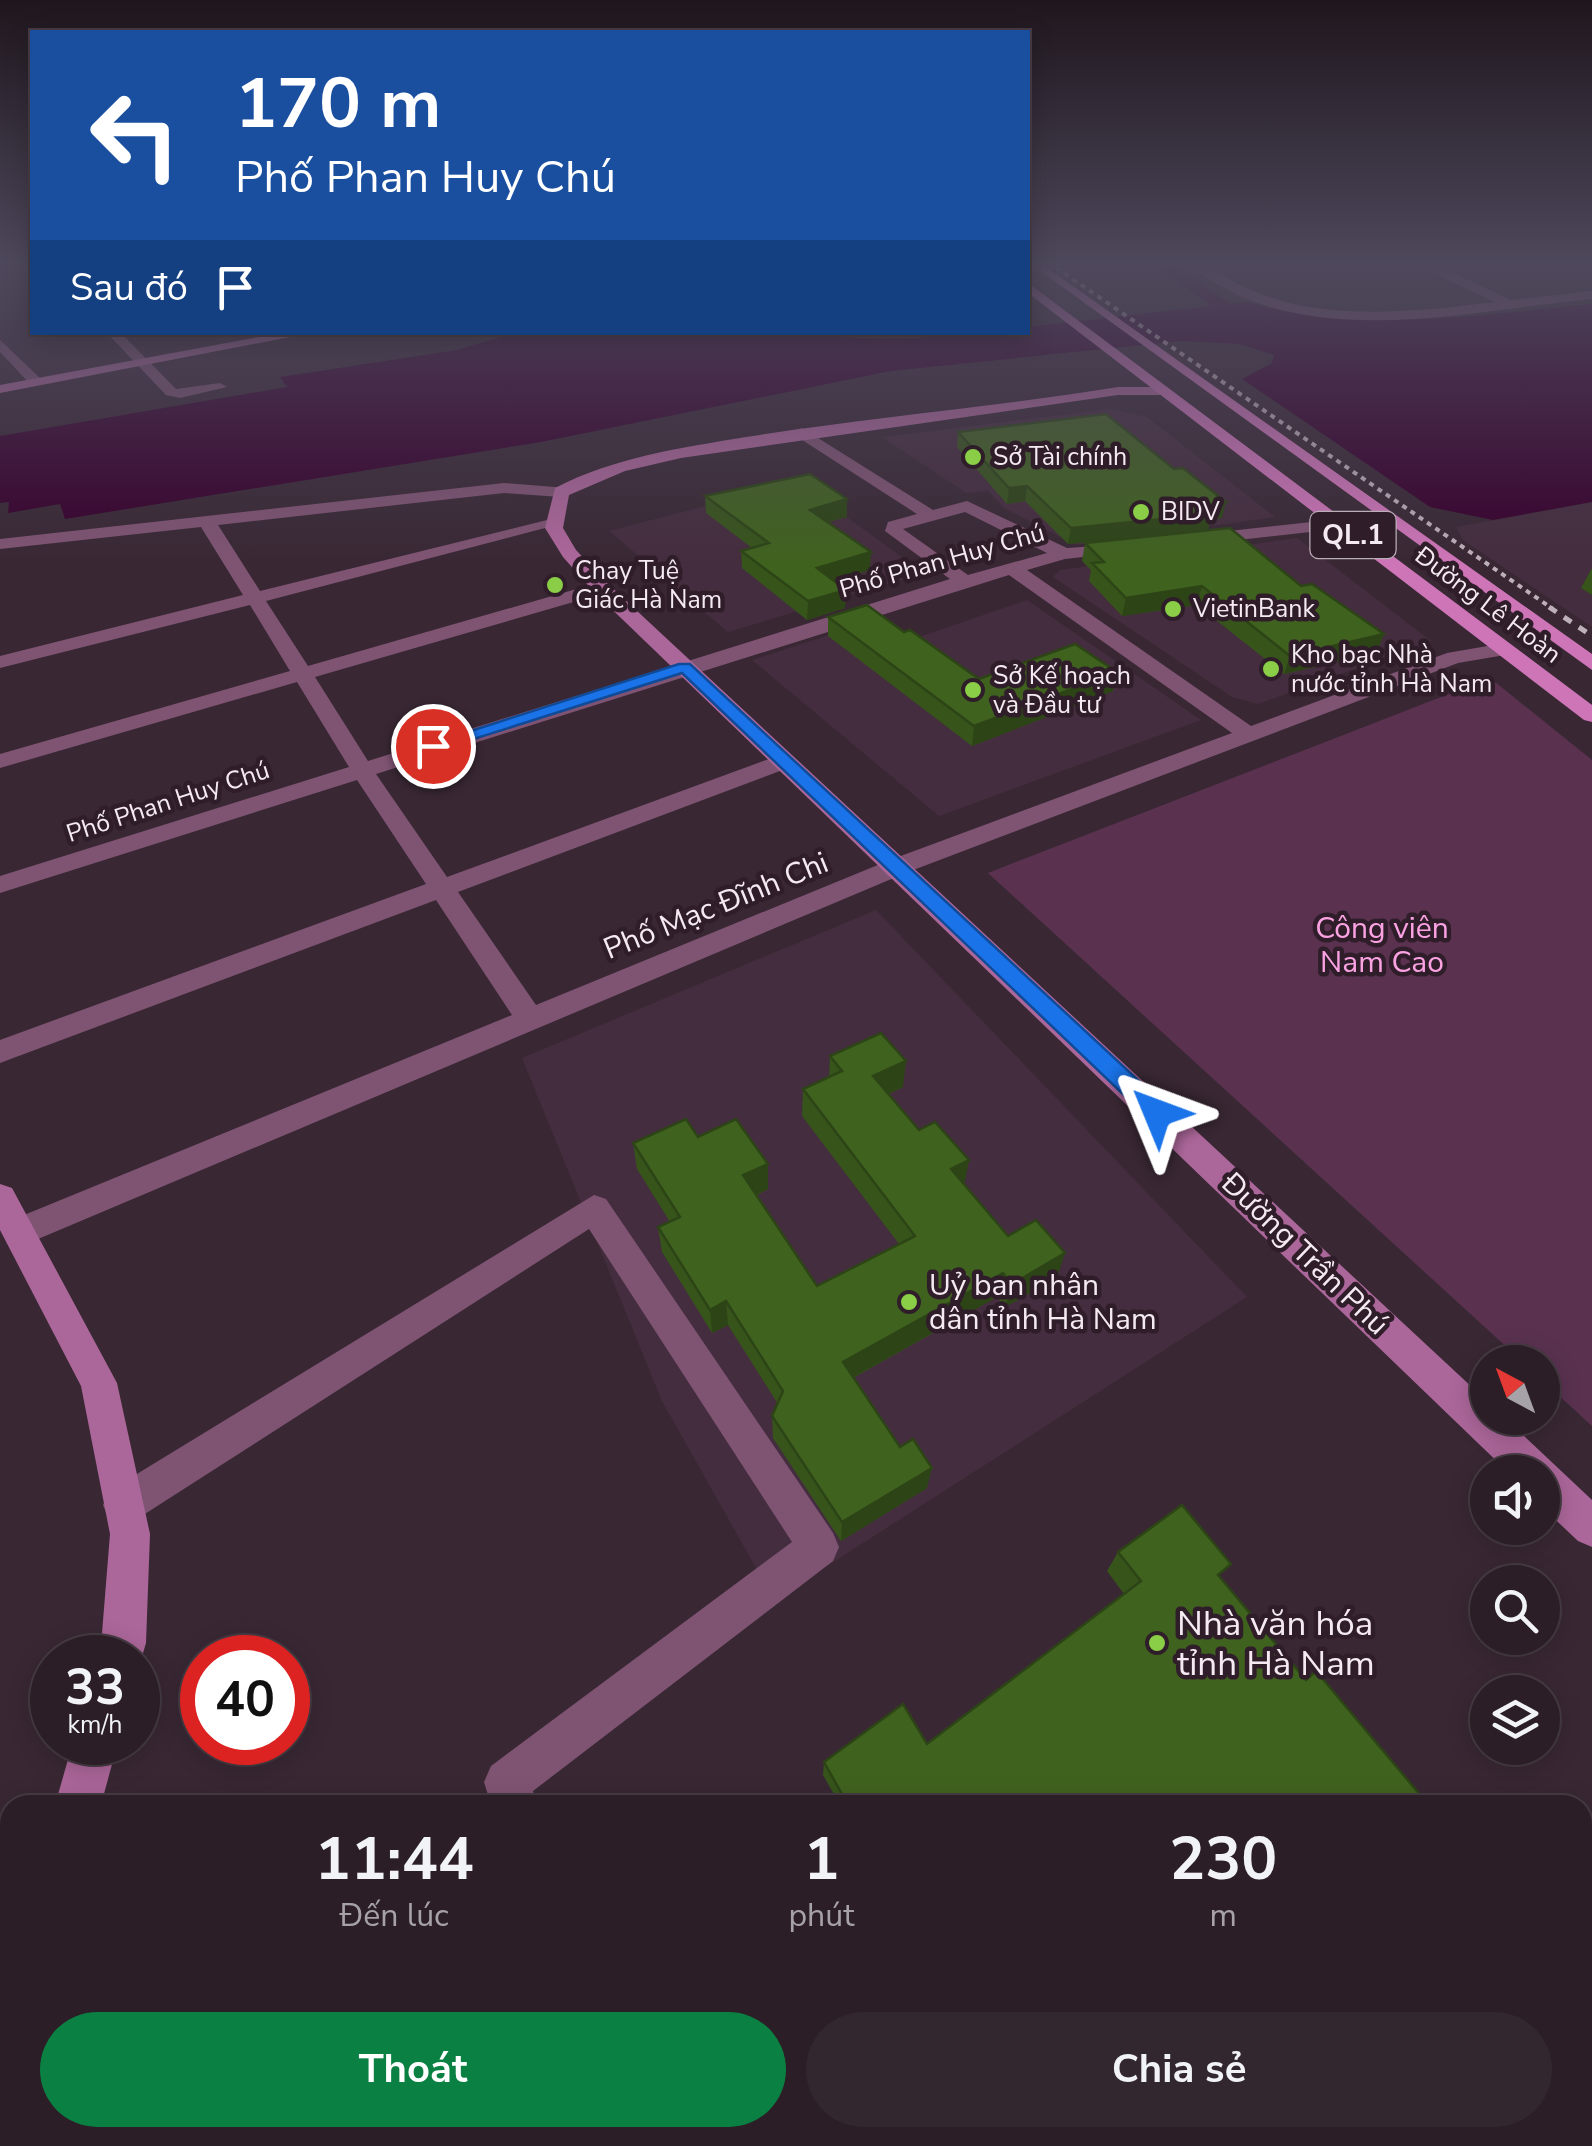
<!DOCTYPE html>
<html lang="vi">
<meta charset="utf-8">
<style>
body{margin:0;font-family:"Nunito Sans",sans-serif;background:#33272f;color:#f1f3f6;height:100vh;display:flex;flex-direction:column;font-size:38px;white-space:nowrap}
*{box-sizing:border-box;margin:0}
p{font-size:32px;color:#a6a2a7}
.icon{flex:none;width:55px;height:55px;fill:none;stroke:currentColor;stroke-width:2;stroke-linecap:round;stroke-linejoin:round}
.map{position:relative;flex:1;overflow:hidden}
.side{position:absolute;left:0px;top:1795px;width:1592px;height:352px;display:flex;flex-direction:column;background:#2b1e27;border-radius:30px 30px 0 0;box-shadow:0 5px 25px #0003,0 0 0 2px #473c44}
.side>*{flex:none}
.top-card{position:absolute;left:30px;top:30px;width:1000px;height:305px;border-radius:0px;box-shadow:0 5px 25px #0003,0 0 0 2px #473c44;background:#1a4fa0;color:#fff;overflow:hidden}
.needle{width:65px;rotate:319deg}
.tools{position:absolute;left:1470px;top:1345px;display:grid;gap:20px}
.tools a{display:grid;place-items:center;width:90px;height:90px;border-radius:50%;background:#2b1e27;box-shadow:0 5px 25px #0003,0 0 0 2px #473c44;font-size:50px}
.speed{position:absolute;left:30px;top:1635px;display:flex;gap:20px;font-size:50px;font-weight:700;text-align:center}
.speed>*{display:grid;place-content:center;width:130px;height:130px;border-radius:50%;background:#2b1e27;box-shadow:0 5px 25px #0003,0 0 0 2px #473c44;line-height:1}
.speed small{font-size:25px;font-weight:400}
.speed .limit{border:15px solid #d22;background:#fff;color:#111}
.pin{position:absolute;display:grid;place-items:center;width:85px;height:85px;color:#fff;margin:-42px;border:5px solid #fff;border-radius:50%;box-shadow:0 2px 10px #0007}
.me{position:absolute;width:110px;margin:-55px;rotate:314deg;stroke-linejoin:round;filter:drop-shadow(0 0 8px #0008)}
.turn{display:flex;align-items:center;gap:35px;height:210px;padding:0 40px;font-size:45px}
.turn .icon{width:130px;height:130px;stroke-width:2.5}
.turn b{display:block;font-size:70px;line-height:85px}
.then{display:flex;align-items:center;height:95px;padding:0 40px;background:#0003;gap:20px;font-size:38px}
.eta{display:flex;justify-content:space-evenly;align-items:center;height:170px;text-align:center}
.eta b{font-size:60px;font-weight:700;line-height:70px}
.cta{display:flex;gap:20px;margin-top:auto;padding:20px 40px}
.cta a{flex:1;height:115px;border-radius:60px;background:#0b8043;color:#fff;font-size:40px;font-weight:700;line-height:115px;text-align:center}
.cta a+a{background:#33272f;color:#f1f3f6}
.map>svg:first-child{display:block}
</style>
<div class="map">
<svg width="1592" height="2146" viewBox="0 0 1592 2146">
<rect width="100%" height="100%" fill="#392834"/>
<g fill="#442d3e">
<path d="M1110 409 1147 417 1275 517 1076 545 1004 508 988 491 966 493 882 437Z"/>
<path d="M798 482 924 573 728 632 609 531Z"/>
<path d="M1592 502V627L1463 540 1456 527Z"/>
<path d="M1297 538 1431 641 1258 704 1232 697 1053 577 1060 570Z"/>
<path d="M1027 600 1201 720 939 816 752 660 879 619 908 641Z"/>
<path d="M876 910 1247 1297 774 1600 662 1401 522 1058Z"/>
</g>
<path fill="#5a3250" d="M1490 678 1592 760V1426L1543 1381 1542 1362H1523L988 873Z"/>
<path fill="#37002d" d="M1246 302C1361 334 1475 315 1592 304V502L1493 520 1430 507 1242 379 1272 363 1274 355 1239 344 1182 341 891 371 541 442 65 519 60 504 8 513 9 502 0 503V436L287 387 280 377 457 350 513 333 807 332C880 346 954 333 1028 332V327Z"/>
<g fill="none" stroke-linecap="round" stroke-linejoin="round">
<path fill="#37002d" fill-rule="evenodd" d="M1152 262H1170L1230 303 1227 330H1215V309Z"/>
<g fill="#7f5473" fill-rule="evenodd">
<path d="M1186 262C1208 261 1223 276 1242 286 1257 293 1277 300 1293 304 1360 318 1428 310 1495 302L1441 277 1425 262H1438L1449 271 1511 300 1592 291V299C1463 311 1297 356 1186 262Z"/>
<path d="M106 332H120L176 389 220 383 227 387 180 398 166 395Z"/>
<path d="M0 340 41 379V385H31L0 352Z"/>
<path d="M802 428 933 510 967 501 1067 548 1127 544V552L1065 559 1027 570 1251 726 1447 653 1505 643 1515 649 1505 655 1458 663 908 872 31 1242 19 1246 7 1242 2 1232 7 1222 512 1015 436 900 0 1063V1040L426 884 357 780 0 893V876L349 767 297 682 0 768V754L290 671 250 605 0 668V656L243 595 201 527 0 549V539L504 483 567 488V496L561 497 504 493 218 525 260 591 555 518 564 523 266 601 308 666 594 584 601 582 611 588 608 592 315 677 368 761 950 579 885 531 888 522 917 514 796 436V430ZM965 512 1047 553 968 575 903 529ZM1009 575 1232 733 890 860 536 1005 458 892 793 766 796 761 793 756H777L447 877 376 774Z"/>
<path d="M1339 519 1345 520V528L1202 544 1193 539 1202 534Z"/>
<path d="M594 1195 606 1199 833 1533 839 1547 833 1561 533 1791 537 1805H491L484 1782 491 1766 792 1542 589 1229 137 1519 123 1525 109 1519 103 1505 109 1491Z"/>
<path d="M592 2138H646L649 2146H595Z"/>
</g>
<g fill="#ac679a" fill-rule="evenodd">
<path d="M285 332H316L0 393V385Z"/>
<path d="M1118 387H1164L1171 391 1164 395H1118L681 458 625 471 569 495 563 528 576 550 608 584 1488 1402V1418H1505L1592 1500V1547L1578 1541 1542 1507V1472H1508L594 592 563 557 545 528 555 488C615 457 680 448 746 437 870 417 995 407 1118 387Z"/>
<path d="M0 1184 12 1188 117 1383 150 1534 146 1643 138 1670V1658H100L110 1534 81 1386 0 1230Z"/>
<path d="M73 1742H118L101 1805H55Z"/>
<path d="M10 1928V1991L0 1995V1932Z"/>
</g>
<g fill="#ce75b8" fill-rule="evenodd">
<path d="M1028 262H1039L1592 654V670Z"/>
<path d="M1028 283 1592 705V722L1584 720 1028 293Z"/>
</g>
<path stroke="#beb0b9" stroke-width="4" stroke-dasharray="5 5" stroke-linecap="butt" d="M1048 262 1553 609"/>
<path stroke="#beb0b9" stroke-width="5" stroke-dasharray="9 9" stroke-linecap="butt" d="M1549 607 1592 636"/>
</g>
<g fill="#37541b">
<path d="M958 432 1222 518 1210 520 1208 530 1384 634 1376 653 1284 674 1197 605 1122 616 1089 581 1091 570 1082 561 1085 543 1200 531 1068 544 1025 501 1007 504 957 447Z"/>
<path d="M705 496 847 517 828 522 870 570 834 581 846 590 845 608 807 620 742 568 741 551 752 548 706 513Z"/>
<path d="M1592 568V595L1581 588Z"/>
<path d="M828 617 979 679 1117 672 1113 691 972 746 828 636Z"/>
<path d="M830 1056 903 1087 889 1094 919 1130 969 1160 964 1184 1008 1236 1057 1278 1005 1307 997 1297 853 1378 927 1488 841 1541 773 1438 772 1416 778 1404 728 1325 712 1333 662 1252 658 1227 670 1222 637 1169 633 1143 698 1137 768 1164V1189L757 1195 817 1286 899 1244 802 1116 803 1089 829 1078Z"/>
<path d="M1118 1552 1220 1578 1306 1680 1316 1671 1424 1805H840L823 1775 824 1762 927 1744 1124 1594 1107 1571Z"/>
<path d="M976 2138H1422L1414 2146H981Z"/>
</g>
<g fill="#2d4516">
<path d="M1027 486 1025 501 1007 504 1009 488Z"/>
<path d="M847 499V517L810 527V510Z"/>
<path d="M1226 502 1222 518 1210 520 1208 530 1068 544 1071 528Z"/>
<path d="M871 552 870 570 817 586V568Z"/>
<path d="M1202 586 1197 605 1122 616 1126 598Z"/>
<path d="M846 590 845 608 807 620 808 601Z"/>
<path d="M1384 634 1376 653 1284 674 1290 656Z"/>
<path d="M1117 672 1113 691 972 746 974 726Z"/>
<path d="M906 1061 903 1087 871 1102 873 1076Z"/>
<path d="M969 1160 964 1186 951 1169Z"/>
<path d="M768 1164V1189L745 1200 743 1175Z"/>
<path d="M1065 1253 1057 1278 1005 1307 1012 1284Z"/>
<path d="M1003 1273 997 1297 841 1384 843 1362Z"/>
<path d="M726 1301 728 1325 712 1333 710 1310Z"/>
<path d="M932 1468 927 1488 841 1541 842 1522Z"/>
</g>
<g fill="#40621f" stroke="#2d4516" stroke-width="2.5">
<path d="M1106 414 1174 469 1183 468 1226 502 1202 506 1212 514 1071 528 1027 486 1009 488 958 432Z"/>
<path d="M810 474 847 499 810 510 871 552 817 568 846 590 808 601 741 551 769 543 705 496Z"/>
<path d="M1230 528 1301 586 1312 584 1384 634 1290 656 1202 586 1126 598 1092 563 1104 562 1085 543Z"/>
<path d="M867 605 904 632 910 630 979 679 1075 644 1117 672 974 726 828 617Z"/>
<path d="M881 1033 906 1061 873 1076 919 1130 935 1122 969 1160 951 1169 1008 1236 1036 1220 1065 1253 1012 1284 1003 1273 843 1362 900 1447 913 1439 932 1468 842 1522 772 1416 783 1391 726 1301 710 1310 658 1227 680 1217 633 1143 686 1119 698 1137 736 1119 768 1164 743 1175 817 1286 915 1236 803 1089 842 1071 830 1056Z"/>
<path d="M1182 1505 1231 1564 1218 1575 1306 1680 1316 1671 1427 1803 1424 1805H848L824 1762 903 1704 927 1744 1141 1581 1118 1552Z"/>
<path d="M1582 1994 1592 2006V2029L1582 2040Z"/>
<path d="M984 2138H1422L1414 2146H988Z"/>
</g>
<linearGradient id="sky" x2="0" y2="1"><stop stop-color="#1f161d"/><stop offset="0.47" stop-color="#4e485c"/><stop offset="1" stop-color="#4e485c" stop-opacity="0"/></linearGradient>
<rect width="1592" height="562" fill="url(#sky)"/>
<path fill="#1a73e8" stroke="#114b97" stroke-width="2.5" d="M679 664H690L1166 1106 1169 1113 1166 1119H1149L682 673 439 750 424 746Z"/>
<g fill="#8ace47" stroke="#2f1e2a" stroke-width="4">
<circle cx="973" cy="457" r="10"/>
<circle cx="1141" cy="512" r="10"/>
<circle cx="555" cy="585" r="10"/>
<circle cx="1173" cy="609" r="10"/>
<circle cx="1271" cy="669" r="10"/>
<circle cx="973" cy="690" r="10"/>
<circle cx="909" cy="1302" r="10"/>
<circle cx="1157" cy="1643" r="10"/>
</g>
<g text-anchor="middle" dominant-baseline="central" stroke-width="9" stroke-linejoin="round" paint-order="stroke">
<g font-size="25" fill="#f6eaf2" stroke="#2f1e2a" text-anchor="start">
<text x="993" y="457">Sở Tài chính</text>
<text x="1161" y="512">BIDV</text>
<text x="575" y="571">Chay Tuệ<tspan x="575" dy="29">Giác Hà Nam</tspan></text>
<text x="1193" y="609">VietinBank</text>
<text x="1291" y="655">Kho bạc Nhà<tspan x="1291" dy="29">nước tỉnh Hà Nam</tspan></text>
<text x="993" y="676">Sở Kế hoạch<tspan x="993" dy="29">và Đầu tư</tspan></text>
</g>
<g font-size="25" fill="#f6eaf2" stroke="#2f1e2a">
<text transform="translate(942 561) rotate(-16)">Phố Phan Huy Chú</text>
<text transform="translate(1488 605) rotate(37)">Đường Lê Hoàn</text>
<text transform="translate(168 802) rotate(-18)">Phố Phan Huy Chú</text>
</g>
<rect fill="#2f1e2a" stroke="#baadb6" stroke-width="2.5" x="1310.5" y="512" width="85" height="46" rx="8"/>
<g font-size="28" font-weight="bold" fill="#f6eaf2">
<text x="1353" y="535">QL.1</text>
</g>
<g font-size="30" fill="#f6eaf2" stroke="#2f1e2a">
<text transform="translate(716 906) rotate(-22)">Phố Mạc Đĩnh Chi</text>
<text transform="translate(1305 1254) rotate(44)">Đường Trần Phú</text>
</g>
<g font-size="30" fill="#fba2e3" stroke="#2f1e2a">
<text x="1382" y="928">Công viên<tspan x="1382" dy="34">Nam Cao</tspan></text>
</g>
<g font-size="30" fill="#f6eaf2" stroke="#2f1e2a" text-anchor="start">
<text x="929" y="1285">Uỷ ban nhân<tspan x="929" dy="34">dân tỉnh Hà Nam</tspan></text>
</g>
<g font-size="35" fill="#f6eaf2" stroke="#2f1e2a" text-anchor="start">
<text x="1177" y="1623">Nhà văn hóa<tspan x="1177" dy="40">tỉnh Hà Nam</tspan></text>
</g>
</g>
</svg>
<div class="tools">
<a><svg class="needle" viewBox="-14 -14 28 28"><path d="M0-13l5 13h-10z" fill="#e53935"/><path d="M0 13l5-13h-10z" fill="#a6a2a7"/></svg></a>
<a><svg class="icon" aria-label="sound" viewBox="0 0 24 24"><path d="M4 9h4l5-4v14l-5-4H4zM17 9q2 3 0 6"/></svg></a>
<a><svg class="icon" aria-label="search" viewBox="0 0 24 24"><circle cx="10" cy="10" r="6"/><path d="M15 15l6 6"/></svg></a>
<a><svg class="icon" aria-label="layers" viewBox="0 0 24 24"><path d="M12 4l9 5-9 5-9-5zM3 14l9 5 9-5"/></svg></a>
</div>
<div class="speed"><div>33<small>km/h</small></div><div class="limit">40</div></div>
<div class="pin" style="left:433px;top:746px;background:#d93025"><svg class="icon" aria-label="arrive" viewBox="0 0 24 24"><path d="M6 21V4h12l-3 4 3 4H6"/></svg></div>
<svg class="me" style="left:1157px;top:1113px" viewBox="-20 -20 40 40"><path d="M0-17L14 15 0 8-14 15z" fill="#1a73e8" stroke="#fff" stroke-width="4"/></svg>
<div class="top-card">
<div class="turn"><svg class="icon" aria-label="left" viewBox="0 0 24 24"><path d="M17 20v-9H6M10 6l-5 5 5 5"/></svg><div><b>170 m</b>Phố Phan Huy Chú</div></div>
<div class="then">Sau đó<svg class="icon" aria-label="arrive" viewBox="0 0 24 24"><path d="M6 21V4h12l-3 4 3 4H6"/></svg></div>
</div>
<section class="side">
<div class="eta">
<div><b>11:44</b><p>Đến lúc</p></div>
<div><b>1</b><p>phút</p></div>
<div><b>230</b><p>m</p></div>
</div>
<div class="cta"><a>Thoát</a><a>Chia sẻ</a></div>
</section>
</div>
